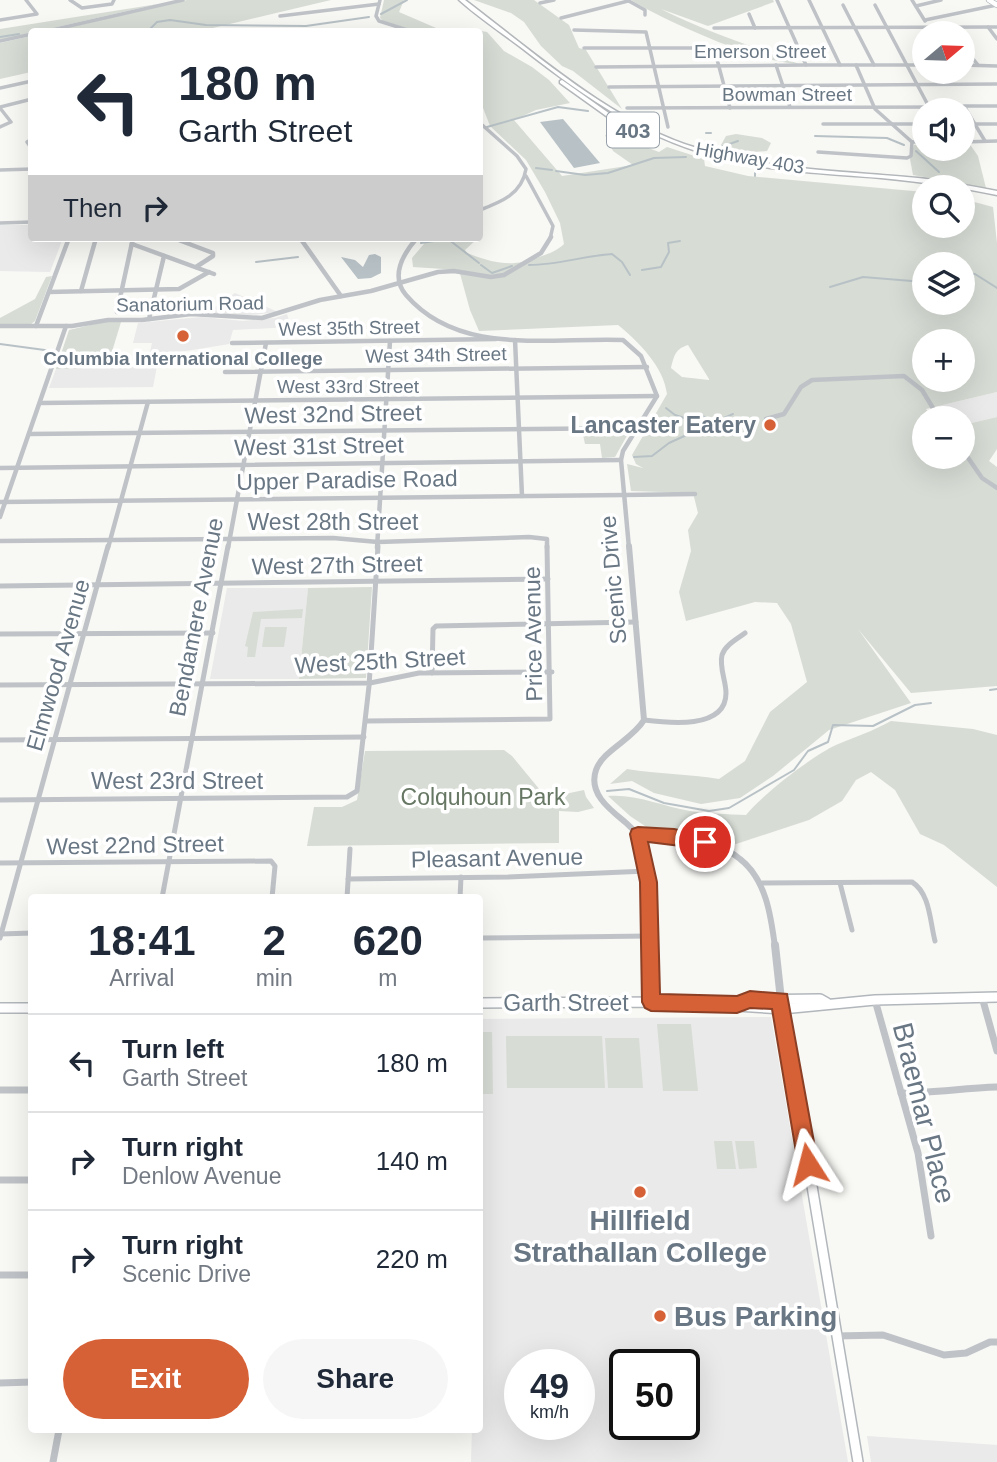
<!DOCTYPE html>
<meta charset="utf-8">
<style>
body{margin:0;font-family:Arial,sans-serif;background:#f6f6f7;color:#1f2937;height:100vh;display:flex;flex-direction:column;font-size:26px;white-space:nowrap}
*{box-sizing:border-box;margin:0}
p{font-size:23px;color:#747a83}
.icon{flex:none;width:38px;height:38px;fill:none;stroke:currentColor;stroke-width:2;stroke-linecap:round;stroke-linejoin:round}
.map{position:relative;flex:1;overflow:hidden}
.panel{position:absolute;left:28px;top:894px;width:455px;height:539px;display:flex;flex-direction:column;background:#fff;border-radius:7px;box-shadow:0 7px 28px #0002}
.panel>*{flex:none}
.hud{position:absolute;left:28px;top:28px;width:455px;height:214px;border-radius:7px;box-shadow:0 7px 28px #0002;background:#fff;color:#1f2937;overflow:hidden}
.needle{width:46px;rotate:71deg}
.buttons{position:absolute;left:912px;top:21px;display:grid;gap:14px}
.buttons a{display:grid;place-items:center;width:63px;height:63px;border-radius:50%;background:#fff;box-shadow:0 7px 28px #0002;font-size:35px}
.speed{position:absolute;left:504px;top:1349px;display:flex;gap:14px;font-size:35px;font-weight:700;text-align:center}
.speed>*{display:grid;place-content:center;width:91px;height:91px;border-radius:50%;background:#fff;box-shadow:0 7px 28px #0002;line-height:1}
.speed small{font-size:18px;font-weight:400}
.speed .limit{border:4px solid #111;border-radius:10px;background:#fff;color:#111}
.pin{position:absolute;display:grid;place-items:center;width:60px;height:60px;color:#fff;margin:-30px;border:4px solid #fff;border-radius:50%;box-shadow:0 2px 7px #0007}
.me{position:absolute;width:77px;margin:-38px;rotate:351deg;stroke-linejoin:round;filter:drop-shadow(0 0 5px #0008)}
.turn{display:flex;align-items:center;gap:24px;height:147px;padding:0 35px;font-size:32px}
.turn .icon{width:91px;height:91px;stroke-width:2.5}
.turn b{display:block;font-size:49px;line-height:60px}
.then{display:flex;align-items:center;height:66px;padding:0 35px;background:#0003;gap:14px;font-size:26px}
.eta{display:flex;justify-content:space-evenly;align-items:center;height:119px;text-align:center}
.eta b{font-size:42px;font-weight:600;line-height:49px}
.cta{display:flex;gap:14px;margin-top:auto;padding:14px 35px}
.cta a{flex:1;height:80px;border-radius:42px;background:#d66137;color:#fff;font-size:28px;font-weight:600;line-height:80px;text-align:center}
.cta a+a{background:#f6f6f7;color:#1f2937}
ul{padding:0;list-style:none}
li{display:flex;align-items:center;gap:21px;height:98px;padding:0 35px;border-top:2px solid #e0e1e3}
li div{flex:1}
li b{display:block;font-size:26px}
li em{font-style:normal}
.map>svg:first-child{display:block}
</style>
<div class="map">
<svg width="997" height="1462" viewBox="0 0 997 1462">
<rect width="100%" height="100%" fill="#f8f8f5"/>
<g fill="#e9eae9" fill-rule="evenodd">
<path d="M0 225H31L32 238H63L50 272 0 271Z"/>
<path d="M235 293 278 312 242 316 208 312Z"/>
<path d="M287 314 291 327 233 330 229 344 149 357 152 343H133L138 323 201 317 243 321 275 318Z"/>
<path d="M108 365 157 366 153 387 49 388 56 369 107 368Z"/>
<path d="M997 392V417L963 425 962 418H943L935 407Z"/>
<path d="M227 588H308L299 679H210Z"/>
<path d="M771 1017 848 1462H471L472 1430H480V1019ZM520 1365H579V1424H520ZM625 1365H684V1424H625Z"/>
<path d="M867 1436 997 1445V1462H871Z"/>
</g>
<g fill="#d7dcd5" fill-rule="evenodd">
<path d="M187 0H331L200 31 49 32Z"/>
<path d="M384 0H404L399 12 443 31H417L383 21 380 18Z"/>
<path d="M474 0H534L569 25 579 48 586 50 622 109 573 71 562 66 541 46 524 22 511 13Z"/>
<path d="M631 0H773L774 2 708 26 661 9C706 32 753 46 799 64 761 64 665 21 631 0Z"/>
<path d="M158 4 0 40V29Z"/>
<path d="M475 30 487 32 504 51 532 67 549 80 570 103 536 110 514 120 562 176 633 165 613 151 605 135 625 139 659 152 667 147 704 159 705 166 748 176 924 192V226H962L963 199 993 207 997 243V392L926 409 933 418H924V457H962L963 425 997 417V449L989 461 997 467V686L911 693 858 629 911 703 829 730 773 776 740 798 701 804 654 793 632 781 610 784 627 769C658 774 688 774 719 779L745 761 770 712 807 682 791 624 777 603 755 602 686 621 679 592 691 551 688 530 698 513 693 493 631 491 627 464 643 468 636 464 632 455 667 394C664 367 638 341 618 325L479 331 470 310 459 270 413 267 412 258 429 238H478L465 250 467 253C493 263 512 268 539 257 548 254 557 251 564 244L560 223 545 192 526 160 490 126 480 100V32L456 31ZM924 264H962V303H924ZM924 341H962V380H924ZM688 345 709 379V380L682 377 671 368C674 356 675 349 688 345Z"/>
<path d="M31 36V72L0 79V43Z"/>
<path d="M736 134 762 138 771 143 767 151C749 153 737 153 721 145L726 136Z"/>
<path d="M963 143H969L978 156 986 188 913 175 910 159 914 145 924 144V149H962Z"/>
<path d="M52 276 35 321 31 324H0V318L35 299 46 277Z"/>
<path d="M108 321 121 322 107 368 56 369 69 330Z"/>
<path d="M582 430H627L629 432 615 457 602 458 600 444H585Z"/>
<path d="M372 587 366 678 299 679 308 588Z"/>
<path d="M303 609 302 618 261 619 255 657H247L248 647 245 646 253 612Z"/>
<path d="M265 627H287L284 647H262Z"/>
<path d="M891 721 973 729 997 735V887L944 845 920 834 895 790 871 772 856 780 842 801 809 820 736 844 697 831 648 828 630 816 608 796C637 794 661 806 690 811 708 814 727 814 746 815 762 795 812 756 836 745 855 737 873 731 891 721Z"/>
<path d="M504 750 512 756 540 790 565 794 584 790 586 797 594 808 578 812 559 811V843L307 846 314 807H342L357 800 365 751Z"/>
<path d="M657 1024H691L698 1091H663Z"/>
<path d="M480 1032H492L493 1094H480Z"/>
<path d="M506 1036H602L605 1088H507Z"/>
<path d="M605 1038H639L643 1088H608Z"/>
<path d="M714 1141H732L736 1169H717Z"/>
<path d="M735 1141H754L757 1168 739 1169Z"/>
</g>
<g fill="#b8c2c6">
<path d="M563 119 600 163 574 168 540 122Z"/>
<path d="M375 254 381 257V273L371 278 358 279 341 257 355 260 363 267 369 255Z"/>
</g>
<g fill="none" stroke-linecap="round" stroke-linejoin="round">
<g stroke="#b8c2c6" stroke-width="2">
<path d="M381 14 407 0"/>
<path d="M147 32 157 22 170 20 206 25 306 26 369 17"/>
<path d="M0 37 19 34"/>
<path d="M487 127 558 107 588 111"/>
<path d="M706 133H711"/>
<path d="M815 136 887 138 904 145"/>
<path d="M718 148 738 141"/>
<path d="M916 151 939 172"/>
<path d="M766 159 769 157"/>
<path d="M536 168 552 170"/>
<path d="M556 171 585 175 608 173 654 158 686 157"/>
<path d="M755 173V176"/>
<path d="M421 243 448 239 479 263"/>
<path d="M256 262 298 257"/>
<path d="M481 265 492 273 512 266"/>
<path d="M529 265C558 265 583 256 612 254L622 262 630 275"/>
<path d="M642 270 661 267 669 252 668 243 680 241"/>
<path d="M962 273 975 274 997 288"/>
<path d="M830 287 863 277 924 282"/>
<path d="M0 344 52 351"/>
<path d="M666 408 675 415 691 420 698 414 715 422 733 414"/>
<path d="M634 457 652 456 669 443 715 422"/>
<path d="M990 690 997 689"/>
<path d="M607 791 629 789 664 803 709 811 729 808 794 770 808 751 828 742 833 725 873 726 915 705 931 703"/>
</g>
<defs>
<path id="secondary-far1" d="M989 0 997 5"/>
<g id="secondary">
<path d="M781 1000 858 1462"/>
<path d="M480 1003 673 1002 782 1009 875 1000 997 997"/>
<path d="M739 1004 750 1000 820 999 827 1003"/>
<path d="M0 1008H32"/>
</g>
<g id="motorway">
<path d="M459 0H465C535 53 613 123 697 148 769 170 844 171 918 178 945 181 971 186 997 191V195C959 187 921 182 881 178 830 174 778 172 728 160 647 141 587 99 523 49 502 33 479 18 459 0Z"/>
<path d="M562 80 620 121V123H616L560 83V81Z"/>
</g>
</defs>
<use href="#secondary-far1" stroke="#b2b7bc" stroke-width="6"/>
<use href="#secondary" stroke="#b2b7bc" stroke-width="12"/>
<use href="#motorway" stroke="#b3b7ba" stroke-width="3"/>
<g stroke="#bfc3c7" stroke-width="3.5">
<path d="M70 0 82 8 112 4 114 0"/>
<path d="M627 0 645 10V15"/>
<path d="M809 0 840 65"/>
<path d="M912 0 925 21"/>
<path d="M540 3 554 0"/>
<path d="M843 5 874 65"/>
<path d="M875 5 929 107"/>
<path d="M916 6 941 0"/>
<path d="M749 14 755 28"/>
<path d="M280 16 379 4"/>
<path d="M561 18 628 1"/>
<path d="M0 20 37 14 26 0"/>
<path d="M925 20 997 5"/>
<path d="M988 27 997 39"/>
<path d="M714 28 997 27"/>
<path d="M574 30 646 32 668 127"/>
<path d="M962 45 978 65"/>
<path d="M584 48H714L730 108"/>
<path d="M776 65 790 107"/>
<path d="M856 65 875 109 912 142"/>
<path d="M596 67 806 65"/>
<path d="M609 87 997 84"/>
<path d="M0 88 32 81"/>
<path d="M0 107 32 99"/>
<path d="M0 108 11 122 0 127"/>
<path d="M627 108 947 107"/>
<path d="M823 124H924"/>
<path d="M974 124H997"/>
<path d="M32 139 27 142 32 149"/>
<path d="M985 141 964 106H997"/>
<path d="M912 142H924"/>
<path d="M962 142 997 141"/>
<path d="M818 152 907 158 911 156 912 142"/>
<path d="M0 170 32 169"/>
<path d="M526 176 553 226 550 239"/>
<path d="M0 223 32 222"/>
</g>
<g stroke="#bfc3c7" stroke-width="4.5">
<path d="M300 238 341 296"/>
<path d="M176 239 213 253V256L196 267"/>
<path d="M132 244 214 274"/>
<path d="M81 291 96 238"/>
<path d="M49 292 179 289 209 272"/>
<path d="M117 312 133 238"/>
<path d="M149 319 164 256"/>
<path d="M0 326H72L108 320H142L191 314 262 318 320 300 371 291 438 272 454 271 491 277 504 275 541 253 551 237"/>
<path d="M36 326 69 238"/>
<path d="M515 340 522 496"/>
<path d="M232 343 496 339"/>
<path d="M225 372 647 367"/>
<path d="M40 403 657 396"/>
<path d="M766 419 784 414 801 387 812 380 904 376 922 390 939 418"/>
<path d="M29 434 637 428"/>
<path d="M962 449 982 478 997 488"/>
<path d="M0 468 621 460"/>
<path d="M624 495 695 494"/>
<path d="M0 517 66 326"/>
<path d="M0 541 333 538 378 542 529 537 547 539V548"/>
<path d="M108 548 148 402"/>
<path d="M228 548 266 343"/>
<path d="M377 548 390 341"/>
</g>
<g stroke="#bfc3c7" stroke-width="5">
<path d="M0 586 548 579"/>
<path d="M0 634 213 633"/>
<path d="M432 673 433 629 436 626 636 622"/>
<path d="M0 685 370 683 419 673 552 672"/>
<path d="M644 720C668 723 726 730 726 693 726 681 719 667 722 655 725 645 737 639 745 633"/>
<path d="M366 721 550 719 547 546"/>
<path d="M0 740 364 737"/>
<path d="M0 800 347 797 357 791 369 686 378 546"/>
<path d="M0 863 271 861 275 866 272 898"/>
<path d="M348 879 508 877 647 871"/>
<path d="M762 883 912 882C930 893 930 922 935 941"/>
<path d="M840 883 852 930"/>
<path d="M162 898 228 546"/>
<path d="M347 898 350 849"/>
<path d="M460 898 461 877"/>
<path d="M0 934 32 933"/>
<path d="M0 938 108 546"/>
<path d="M480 938 649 936"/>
</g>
<g stroke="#bfc3c7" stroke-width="7">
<path d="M982 997 997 1051"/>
<path d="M875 1000 918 1153 931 1236"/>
<path d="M0 1090H32"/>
<path d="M901 1093C934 1093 964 1088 997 1087"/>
<path d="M0 1180H32"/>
<path d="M0 1275H32"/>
<path d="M836 1336 883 1335 944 1355 966 1353 990 1342H997"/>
<path d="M0 1383 32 1382"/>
<path d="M53 1462 59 1430"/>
</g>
<g stroke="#bfc3c7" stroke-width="3.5">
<path d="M380 0 376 16 379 21 414 32"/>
<path d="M777 0 806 65H924"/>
<path d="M43 32 183 0"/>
<path d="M0 41 32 34"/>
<path d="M962 65 997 66"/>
<path d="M480 123 517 156 526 169C522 194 501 202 480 210"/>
</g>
<g stroke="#bfc3c7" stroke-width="4.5">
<path d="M417 238C403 254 390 276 406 295 459 357 550 337 623 340L641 356 657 396 623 451 621 460 629 548"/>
<path d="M0 502 624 495"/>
</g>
<g stroke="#bfc3c7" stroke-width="6">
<path d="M629 546 644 720C632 740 603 750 596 770 588 793 609 809 625 822 631 827 635 833 642 835 651 837 660 835 669 836 693 837 721 843 740 859 766 879 771 916 775 947"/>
<path d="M638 834 649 882 650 947"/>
</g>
<g stroke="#bfc3c7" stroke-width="8">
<path d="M650 945 651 1002"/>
<path d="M775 945 781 1000"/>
</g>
<use href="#secondary-far1" stroke="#fff" stroke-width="4.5"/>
<use href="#secondary" stroke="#fff" stroke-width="9"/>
<use href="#motorway" fill="#fff" fill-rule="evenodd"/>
</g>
<path fill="#d66137" stroke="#8b3f24" stroke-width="2" d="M638 827 674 829 711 837 714 842 711 847 705 849 648 842 657 882 660 994 737 996 750 991 787 994 818 1164 815 1172 808 1174 801 1172 798 1164 772 1009 750 1008 737 1013 651 1011 645 1008 642 1002 640 882 630 834 632 829Z"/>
<g fill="#d66137" stroke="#fff" stroke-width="2.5">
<circle cx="183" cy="336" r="7"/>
<circle cx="770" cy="425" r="7"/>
<circle cx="640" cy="1192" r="7"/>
<circle cx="660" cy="1316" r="7"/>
</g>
<g text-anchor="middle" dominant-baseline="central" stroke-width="7" stroke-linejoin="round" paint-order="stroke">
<g font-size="19" fill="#697784" stroke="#fff">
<text x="760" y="51">Emerson Street</text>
<text x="787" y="94">Bowman Street</text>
<text transform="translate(750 158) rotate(10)">Highway 403</text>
<text transform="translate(190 304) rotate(-1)">Sanatorium Road</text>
<text transform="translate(349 328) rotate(-1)">West 35th Street</text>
<text transform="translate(436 355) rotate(-1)">West 34th Street</text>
<text x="348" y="386">West 33rd Street</text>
</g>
<g font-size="19" font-weight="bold" fill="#697784" stroke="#fff">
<text x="183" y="358">Columbia International College</text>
</g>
<rect fill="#fff" stroke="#96a0a9" stroke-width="2" x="607" y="112.5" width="52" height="35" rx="5"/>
<g font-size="21" font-weight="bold" fill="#697784">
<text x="633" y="130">403</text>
</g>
<g font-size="23" fill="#697784" stroke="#fff">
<text transform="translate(333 414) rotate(-1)">West 32nd Street</text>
<text transform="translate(319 446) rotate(-1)">West 31st Street</text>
<text transform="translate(347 480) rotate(-1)">Upper Paradise Road</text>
<text x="333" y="522">West 28th Street</text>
<text transform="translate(337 565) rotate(-1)">West 27th Street</text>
<text transform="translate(613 580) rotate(-95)">Scenic Drive</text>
<text transform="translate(196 617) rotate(-79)">Bendamere Avenue</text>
<text transform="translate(533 634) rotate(-91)">Price Avenue</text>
<text transform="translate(380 661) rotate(-3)">West 25th Street</text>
<text transform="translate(58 665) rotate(-74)">Elmwood Avenue</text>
<text x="177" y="781">West 23rd Street</text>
<text transform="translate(135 845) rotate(-1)">West 22nd Street</text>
<text transform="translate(497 858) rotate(-1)">Pleasant Avenue</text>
<text x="566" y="1003">Garth Street</text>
</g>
<g font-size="23" font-weight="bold" fill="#697784" stroke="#fff" text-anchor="end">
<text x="756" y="425">Lancaster Eatery</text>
</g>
<g font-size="23" fill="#667763" stroke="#fff">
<text x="483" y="797">Colquhoun Park</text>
</g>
<g font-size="28" fill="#697784" stroke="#fff">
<text transform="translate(924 1113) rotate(76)">Braemar Place</text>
</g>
<g font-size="28" font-weight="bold" fill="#697784" stroke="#fff">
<text x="640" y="1220">Hillfield<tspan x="640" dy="32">Strathallan College</tspan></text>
<text x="674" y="1316" text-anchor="start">Bus Parking</text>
</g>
</g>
</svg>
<div class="buttons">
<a><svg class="needle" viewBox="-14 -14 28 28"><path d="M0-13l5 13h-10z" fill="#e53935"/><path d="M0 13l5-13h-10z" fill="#747a83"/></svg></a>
<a><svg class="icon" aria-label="sound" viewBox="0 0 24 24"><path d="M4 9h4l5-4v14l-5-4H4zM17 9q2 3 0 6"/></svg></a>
<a><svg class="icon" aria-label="search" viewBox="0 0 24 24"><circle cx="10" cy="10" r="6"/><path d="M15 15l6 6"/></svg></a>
<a><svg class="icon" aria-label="layers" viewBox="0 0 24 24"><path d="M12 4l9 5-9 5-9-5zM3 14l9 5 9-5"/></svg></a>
<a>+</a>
<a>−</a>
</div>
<div class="speed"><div>49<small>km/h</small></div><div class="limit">50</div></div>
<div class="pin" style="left:705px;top:842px;background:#d93025"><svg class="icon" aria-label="arrive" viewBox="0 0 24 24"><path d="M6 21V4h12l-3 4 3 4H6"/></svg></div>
<svg class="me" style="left:808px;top:1164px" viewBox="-20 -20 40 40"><path d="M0-17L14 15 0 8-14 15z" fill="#d66137" stroke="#fff" stroke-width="4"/></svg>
<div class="hud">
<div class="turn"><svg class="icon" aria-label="left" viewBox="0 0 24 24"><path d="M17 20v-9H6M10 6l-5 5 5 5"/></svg><div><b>180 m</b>Garth Street</div></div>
<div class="then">Then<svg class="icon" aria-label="right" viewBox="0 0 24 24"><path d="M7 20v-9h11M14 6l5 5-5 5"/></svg></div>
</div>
<section class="panel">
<div class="eta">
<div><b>18:41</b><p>Arrival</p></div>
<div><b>2</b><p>min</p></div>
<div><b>620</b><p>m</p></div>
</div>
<ul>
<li><svg class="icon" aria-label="left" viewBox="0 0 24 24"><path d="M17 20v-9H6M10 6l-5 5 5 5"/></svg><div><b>Turn left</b><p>Garth Street</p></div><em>180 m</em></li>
<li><svg class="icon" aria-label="right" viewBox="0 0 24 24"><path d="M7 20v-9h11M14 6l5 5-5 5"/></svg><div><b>Turn right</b><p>Denlow Avenue</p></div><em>140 m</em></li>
<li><svg class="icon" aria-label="right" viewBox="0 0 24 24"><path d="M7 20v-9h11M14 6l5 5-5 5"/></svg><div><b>Turn right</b><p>Scenic Drive</p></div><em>220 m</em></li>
</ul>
<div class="cta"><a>Exit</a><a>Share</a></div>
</section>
</div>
